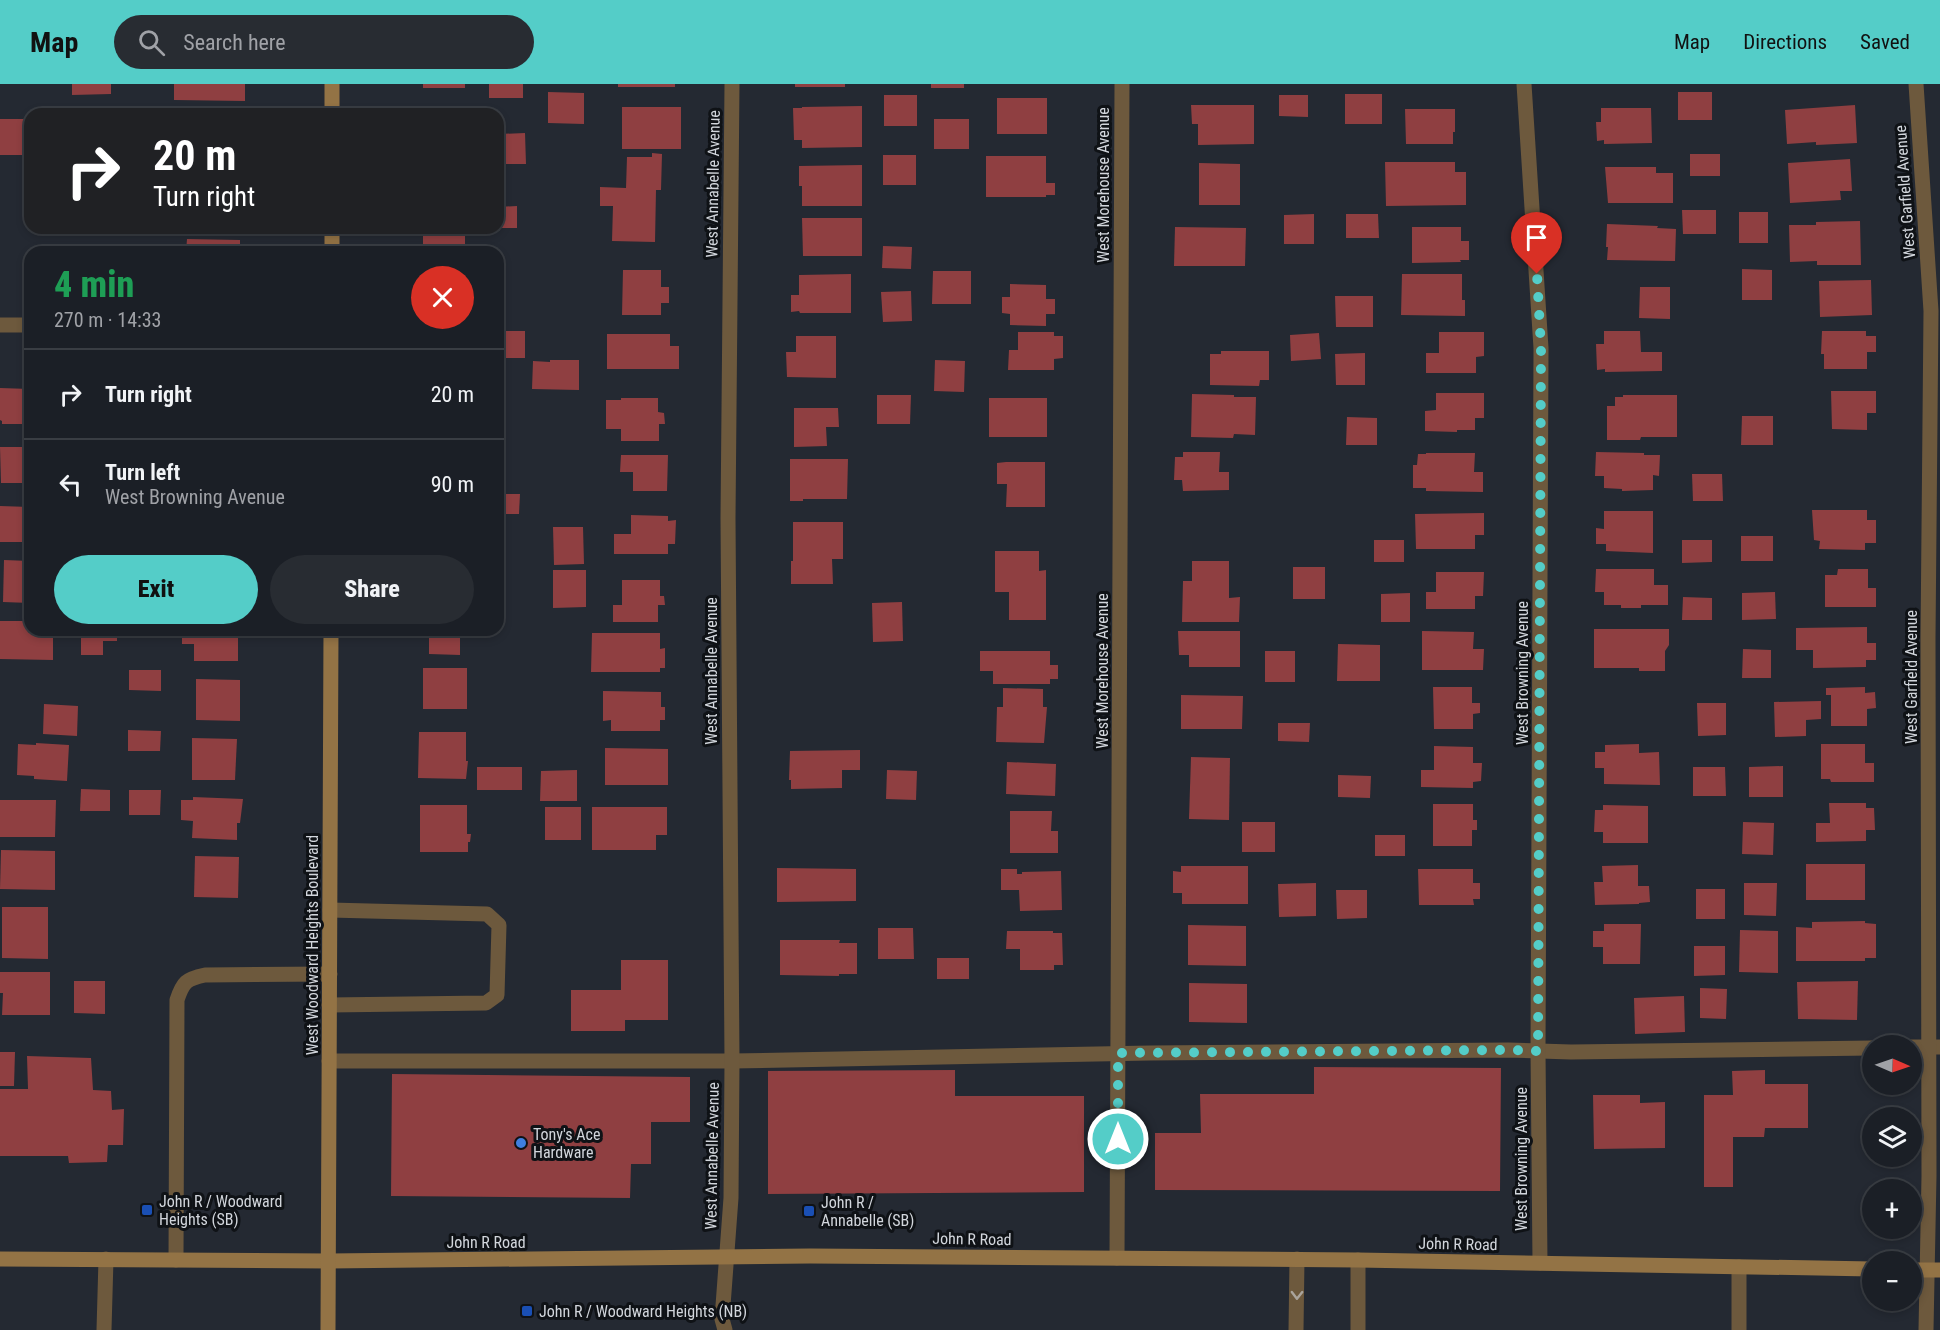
<!DOCTYPE html>
<meta charset="utf-8">
<style>
body{margin:0;font-family:"Roboto Condensed",sans-serif;background:#282c32;color:#f1f3f6;height:100vh;display:flex;flex-direction:column;font-size:22px;white-space:nowrap}
*{box-sizing:border-box;margin:0}
p{font-size:20px;color:#a0a2a7}
.icon{flex:none;width:33px;height:33px;fill:none;stroke:currentColor;stroke-width:2;stroke-linecap:round;stroke-linejoin:round}
.map{position:relative;flex:1;overflow:hidden}
.details{position:absolute;left:24px;top:162px;width:480px;height:390px;display:flex;flex-direction:column;background:#1b1f26;border-radius:18px;box-shadow:0 3px 9px #0003,0 0 0 2px #393d43}
.details>*{flex:none}
.banner{position:absolute;left:24px;top:24px;width:480px;height:126px;border-radius:18px;box-shadow:0 3px 9px #0003,0 0 0 2px #393d43;background:#202124;color:#fff;overflow:hidden}
.needle{width:39px;rotate:92deg}
.tools{position:absolute;left:1862px;top:951px;display:grid;gap:12px}
.tools a{display:grid;place-items:center;width:60px;height:60px;border-radius:50%;background:#1b1f26;box-shadow:0 3px 9px #0003,0 0 0 2px #393d43;font-size:30px}
.pin{position:absolute;display:grid;place-items:center;width:51px;height:51px;color:#fff;margin:-62px -26px;border-radius:50% 50% 50% 0;rotate:-45deg;box-shadow:0 0 6px #0007}
.pin .icon{rotate:45deg}
.me{position:absolute;width:66px;margin:-33px;rotate:0deg;stroke-linejoin:round;filter:drop-shadow(0 0 4px #0008)}
.turn{display:flex;align-items:center;gap:21px;height:126px;padding:0 30px;font-size:27px}
.turn .icon{width:78px;height:78px;stroke-width:2.5}
.turn b{display:block;font-size:42px;line-height:51px}
.round{display:grid;place-items:center;flex:none;width:63px;height:63px;border-radius:32px;background:#282c32}
.overview{display:flex;align-items:center;justify-content:space-between;height:102px;padding:0 30px}
h1{font-size:36px;font-weight:800;line-height:45px;color:#1e9e55}
.button{display:flex;gap:12px;margin-top:auto;padding:12px 30px}
.button a{flex:1;height:69px;border-radius:36px;background:#54cdc8;color:#111;font-size:24px;font-weight:800;line-height:69px;text-align:center}
.button a+a{background:#282c32;color:#f1f3f6}
ul{padding:0;list-style:none}
li{display:flex;align-items:center;gap:18px;height:90px;padding:0 30px;border-top:2px solid #393d43}
li div{flex:1}
li b{display:block;font-size:22px}
li em{font-style:normal}
header{display:flex;align-items:center;gap:36px;box-sizing:border-box;height:84px;padding:0 30px;background:#54cdc8;color:#111}
header strong{font-size:28px}
nav{display:flex;gap:33px;margin-inline-start:auto;font-size:21px}
.search{width:420px;height:54px;background:#282c32;display:flex;align-items:center;gap:15px;box-sizing:border-box;padding:0 21px;border-radius:33px;color:#a0a2a7;font-size:22px}
.map>svg:first-child{display:block}
</style>
<header>
<strong>Map</strong>
<div class="search"><svg class="icon" aria-label="search" viewBox="0 0 24 24"><circle cx="10" cy="10" r="6"/><path d="M15 15l6 6"/></svg>Search here</div>
<nav><a>Map</a><a>Directions</a><a>Saved</a></nav>
</header>
<div class="map">
<svg width="1940" height="1246" viewBox="0 0 1940 1246">
<rect width="100%" height="100%" fill="#242932"/>
<g fill="#8f3f41">
<path d="M72 0H111V10L72 11Z"/>
<path d="M174 0H245V17L174 16Z"/>
<rect x="423" y="0" width="42" height="4"/>
<rect x="489" y="0" width="34" height="14"/>
<rect x="618" y="0" width="57" height="3"/>
<rect x="795" y="0" width="50" height="3"/>
<rect x="931" y="0" width="33" height="4"/>
<path d="M548 8 584 9V40L548 39Z"/>
<rect x="1678" y="8" width="34" height="28"/>
<rect x="1345" y="10" width="37" height="30"/>
<rect x="884" y="11" width="33" height="31"/>
<path d="M1279 11H1308V33L1279 32Z"/>
<rect x="997" y="14" width="50" height="36"/>
<path d="M1191 21H1254V60L1198 61V40H1192Z"/>
<path d="M1855 21 1857 59 1816 61V58L1787 60 1785 26Z"/>
<rect x="421" y="22" width="42" height="8"/>
<path d="M862 22V63L802 64V56H794L793 24H802V23Z"/>
<rect x="622" y="23" width="59" height="42"/>
<path d="M1601 24H1651L1652 59 1604 60V56L1597 57 1596 38H1601Z"/>
<path d="M1405 25H1455V48H1453V60H1406Z"/>
<rect x="0" y="35" width="30" height="36"/>
<rect x="934" y="35" width="35" height="30"/>
<path d="M525 49 526 80H498V50Z"/>
<path d="M652 69 662 70 661 106H656L655 158 612 157 613 122H600V103L626 104 627 73H652Z"/>
<rect x="1690" y="70" width="30" height="22"/>
<rect x="883" y="71" width="33" height="30"/>
<path d="M986 72H1046V99H1055V111H1046V113H986Z"/>
<path d="M1850 75 1852 107H1840L1841 116 1790 119 1788 79Z"/>
<path d="M1385 78H1455V88H1466V121L1386 122Z"/>
<path d="M1199 79 1240 80V121H1199Z"/>
<path d="M862 81V122H802V102H799V82Z"/>
<path d="M1605 83H1656V89H1673V119H1608Z"/>
<path d="M517 122V144H498V123Z"/>
<path d="M1682 126H1716V150H1683Z"/>
<rect x="1739" y="128" width="29" height="31"/>
<path d="M1314 130V160H1284V131Z"/>
<path d="M1346 130H1378L1379 154H1346Z"/>
<path d="M802 134H862V172H803Z"/>
<path d="M1860 137 1861 181H1817V177L1790 178 1789 141H1816V138Z"/>
<path d="M1607 140 1658 142 1657 144 1676 145 1675 177 1607 176 1608 163H1606Z"/>
<path d="M1175 143 1246 144 1245 182H1174Z"/>
<path d="M1412 143H1461V157H1469V176H1460L1461 178 1412 179Z"/>
<rect x="423" y="152" width="42" height="16"/>
<path d="M187 155 240 156V168H186Z"/>
<path d="M883 162 912 163 911 185 882 184Z"/>
<path d="M1742 185 1772 186V216H1742Z"/>
<path d="M623 186H661V203H669V219H661V231H622Z"/>
<path d="M933 187H971V220H932Z"/>
<path d="M851 190V229H800L799 227 791 228V211H799V191Z"/>
<path d="M1402 190H1462V216H1465V232L1401 231Z"/>
<path d="M1871 196 1872 231 1820 233 1819 197Z"/>
<path d="M1010 200 1046 201V215H1055V230H1046V242L1010 241V230L1002 229V213H1010Z"/>
<path d="M1640 203H1670V235L1639 234Z"/>
<path d="M911 207 912 237 883 238 881 208Z"/>
<path d="M1335 212H1373V243H1336Z"/>
<rect x="498" y="247" width="27" height="27"/>
<path d="M1604 247H1640L1641 268H1662V287L1605 288V285L1597 286 1596 260H1604Z"/>
<path d="M1822 247H1866V252H1876V268H1867V285H1824V270H1821Z"/>
<path d="M1018 248H1054V252H1063V274L1054 275V286H1008L1009 266H1018Z"/>
<path d="M1439 248H1484V272L1476 273V289H1426V269H1439Z"/>
<path d="M1319 249 1321 275 1291 277 1290 251Z"/>
<path d="M607 250H670V262H679V285H607Z"/>
<path d="M796 252H836V294L787 293 786 268H796Z"/>
<path d="M1221 267H1269V296H1260L1259 302 1210 301V270H1221Z"/>
<path d="M1365 269V301H1336L1335 270Z"/>
<path d="M550 276H579V306L532 305 533 277 550 278Z"/>
<path d="M935 276 965 277 964 308 934 307Z"/>
<path d="M0 304 30 305V340H2V337L0 336Z"/>
<path d="M1831 307H1876V329H1867V346L1832 345Z"/>
<path d="M1436 309H1484V334H1475V346H1457V348L1425 347V327L1436 326Z"/>
<path d="M1192 310 1234 311V313H1256L1255 351 1234 350 1233 354 1191 353Z"/>
<path d="M877 311H911L910 340H877Z"/>
<path d="M1623 311H1677V353H1641L1640 356H1607V322H1615V313H1623Z"/>
<path d="M621 314H658V328L664 329 665 340H659V357H621V345H606V316H621Z"/>
<rect x="989" y="314" width="58" height="39"/>
<path d="M794 324H838L839 343H826L827 362 794 363Z"/>
<path d="M1742 332H1773V361H1741Z"/>
<path d="M1347 333 1377 334V361H1346Z"/>
<path d="M0 363H30V399H1Z"/>
<path d="M1183 368H1220L1219 388H1229V406L1183 407 1182 396H1174L1175 373H1183Z"/>
<path d="M1596 368 1644 369V371H1660L1659 392 1653 391V406L1622 407V405L1604 404V392H1595Z"/>
<path d="M1426 369H1475L1474 388H1483V408L1426 407V404H1413V381H1417L1418 370H1426Z"/>
<path d="M621 371H668L667 407H633V388H620Z"/>
<path d="M790 375H848L847 415H803V417H790Z"/>
<path d="M1006 378H1045V423H1006L1007 400H997V379Z"/>
<path d="M1692 390H1722L1723 417H1693Z"/>
<path d="M498 410H520L519 430H498Z"/>
<path d="M0 422 30 423V458H0Z"/>
<path d="M1812 426H1867V436H1876V459H1865V466L1819 465 1820 457 1814 456Z"/>
<path d="M1604 427H1653V469L1606 467V460H1596V444L1604 445Z"/>
<path d="M1484 429V451H1475V465H1416L1415 430Z"/>
<path d="M631 431 668 432V437L676 436 675 460H668V470H614V450H631Z"/>
<path d="M793 438H843V475H832L833 500H791V477H793Z"/>
<path d="M553 443H583L584 480 554 481Z"/>
<rect x="1741" y="452" width="32" height="25"/>
<rect x="1374" y="456" width="30" height="22"/>
<path d="M1682 456H1712V478L1682 479Z"/>
<path d="M995 467H1039V487L1046 486V536H1009V508H995Z"/>
<path d="M4 476 30 477V519L3 518Z"/>
<path d="M1192 477H1229V514L1240 513 1239 538H1182L1183 497H1192Z"/>
<rect x="1293" y="483" width="32" height="32"/>
<path d="M1596 485H1654V501H1668V521H1641V524H1621V521H1604V508H1595Z"/>
<path d="M1838 485H1868V504H1876V523H1825V491H1837Z"/>
<path d="M553 486H586V523L553 524Z"/>
<path d="M1436 488H1484L1483 512H1475V525H1426V508H1436Z"/>
<path d="M622 496H660V512H664L665 521H658V538H613V521H622Z"/>
<path d="M1775 508 1776 535 1742 536V509Z"/>
<path d="M1410 509V538H1381V510Z"/>
<path d="M1683 513 1712 514V536H1682Z"/>
<path d="M902 518 903 557 873 558 872 519Z"/>
<path d="M0 537H30V546H53V576L0 575Z"/>
<path d="M1867 543V559H1876V576H1866V583L1813 584V566H1796V544Z"/>
<path d="M1594 545H1669V561L1665 567V587H1639V584H1594Z"/>
<path d="M81 546H117V557H103V571H81Z"/>
<path d="M182 546H238V577H194V560H182Z"/>
<path d="M429 546H460V571L429 570Z"/>
<path d="M1178 547H1240V583H1189V571H1179Z"/>
<path d="M1422 547 1474 548 1473 565H1484L1483 586H1422Z"/>
<path d="M592 549H660V565L665 564V584H660V588H591Z"/>
<path d="M1338 560 1380 561V597H1337Z"/>
<path d="M1743 565 1771 566V594H1742Z"/>
<path d="M980 567H1050V581H1058V595H1050V600H993V587H980Z"/>
<rect x="1265" y="567" width="30" height="31"/>
<rect x="423" y="584" width="44" height="41"/>
<path d="M129 586H161V607L129 606Z"/>
<path d="M196 595 240 596V637L196 636Z"/>
<path d="M1433 603H1472V619H1480V629L1473 630V645H1434Z"/>
<path d="M1865 603V609L1875 608 1876 624 1867 625V642H1831V611H1826V604Z"/>
<path d="M1003 604 1043 605V623H1047L1044 659 996 658 997 623H1003Z"/>
<path d="M603 607 661 608V623H665V636H660V647H611V636L603 637Z"/>
<path d="M1181 611 1243 612 1242 645H1181Z"/>
<path d="M1821 617V635L1806 636V652L1775 653 1774 618Z"/>
<path d="M1697 619H1726V651L1698 652Z"/>
<path d="M44 620 78 622 77 652 43 650Z"/>
<path d="M1278 639H1310L1309 658 1278 657Z"/>
<path d="M128 646 161 647 160 667H128Z"/>
<path d="M419 648H466V677H468L466 695 418 694Z"/>
<path d="M192 654 237 655 235 696H192Z"/>
<path d="M36 659 69 661 67 697 34 695V692L17 691 18 660 36 661Z"/>
<path d="M1639 660V669L1659 668 1660 701 1604 700V684H1595V668H1605V661Z"/>
<path d="M1821 660H1865V679H1874V698H1831L1830 695H1821Z"/>
<path d="M1434 662 1473 663V679H1482L1481 697 1473 698V704L1421 703V686H1434Z"/>
<path d="M605 664 668 665V701H605Z"/>
<path d="M860 666V686H842V704L791 705V696H789L790 667Z"/>
<path d="M1191 673 1230 674 1229 736 1189 735Z"/>
<path d="M1007 678 1056 680 1055 712 1006 710Z"/>
<path d="M1783 682V713H1749V683Z"/>
<rect x="477" y="683" width="45" height="23"/>
<path d="M1693 683H1725L1726 712H1693Z"/>
<path d="M577 686V717H540L541 687Z"/>
<path d="M887 686 917 687 916 716 886 715Z"/>
<path d="M1338 691 1371 692 1370 714 1338 713Z"/>
<path d="M81 705 110 706V727H80Z"/>
<path d="M129 706H161L160 731H129Z"/>
<path d="M193 713 243 715 240 739H237V756L192 754 193 737 181 736V716H193Z"/>
<path d="M0 716H56L55 753H0Z"/>
<path d="M1829 719H1866V724H1874L1875 746H1866V757L1816 758V739H1830Z"/>
<path d="M1433 720H1473V736H1477V746H1472V762H1433Z"/>
<path d="M420 721H467V750H471L470 758H468V768H420Z"/>
<path d="M1603 721 1648 722V759H1603V748H1594L1595 726H1603Z"/>
<rect x="545" y="723" width="36" height="33"/>
<path d="M592 723H667V751H656V766H592Z"/>
<path d="M1010 727H1052L1051 747H1058V769H1010Z"/>
<rect x="1242" y="738" width="33" height="30"/>
<path d="M1743 738 1774 739 1773 771 1742 770Z"/>
<rect x="1375" y="751" width="30" height="21"/>
<path d="M1 766 55 767V806L0 805Z"/>
<path d="M195 772 239 773 238 814 194 813Z"/>
<rect x="1806" y="780" width="59" height="36"/>
<path d="M1638 781V802H1649L1650 818 1639 819V820L1595 821 1594 798H1603L1602 782Z"/>
<path d="M1181 782H1248V820H1182V809H1173V787L1181 788Z"/>
<path d="M777 784 856 785V817L777 818Z"/>
<path d="M1001 785H1017V790H1022V788L1061 787 1062 826 1020 827 1019 806H1001Z"/>
<path d="M1418 785H1473V799H1480V815H1473L1474 821H1419Z"/>
<path d="M1316 799V832L1279 833 1278 800Z"/>
<path d="M1744 799H1777L1776 832 1744 831Z"/>
<rect x="1696" y="805" width="29" height="30"/>
<path d="M1336 806H1367V834L1337 835Z"/>
<path d="M2 823H48V875L2 874Z"/>
<path d="M1865 837V839L1876 840V874H1865V877H1796V843L1812 844V838Z"/>
<path d="M1604 840H1641L1640 880H1603V863H1593V847H1604Z"/>
<path d="M1188 841 1246 842V882L1188 881Z"/>
<path d="M878 844H913L914 875H878Z"/>
<path d="M1740 846 1778 847V889L1739 888Z"/>
<path d="M1007 847H1053V849H1062L1063 881H1054V886H1020V865H1006Z"/>
<path d="M780 856H840L839 859H857V890H839V892L780 891Z"/>
<path d="M1694 862H1725V891L1694 892Z"/>
<rect x="937" y="874" width="32" height="21"/>
<path d="M621 876H668V936H625V947H571V906H621Z"/>
<path d="M0 888H50V931H2L3 909H0Z"/>
<path d="M74 897H105V930L74 929Z"/>
<path d="M1858 897 1857 936 1798 935 1797 898Z"/>
<path d="M1189 899 1247 900V939L1189 938Z"/>
<path d="M1700 904 1727 905 1726 935 1700 934Z"/>
<path d="M1684 912 1685 948 1635 950 1634 914Z"/>
<path d="M0 968H15L14 1002H0Z"/>
<path d="M27 972 91 974 93 1006 111 1007 112 1026 124 1025 123 1061H108L107 1078 69 1079 68 1072H0V1005H28Z"/>
<path d="M1314 983 1501 984 1500 1107 1155 1106V1049H1201L1200 1010H1314Z"/>
<path d="M955 986V1012H1084V1108L768 1110V987Z"/>
<path d="M1765 986V1000H1808V1044H1765L1764 1053H1733V1103H1704V1011H1733L1732 987Z"/>
<path d="M392 990 690 993V1038H651V1080H631L630 1114 391 1112Z"/>
<path d="M1593 1011H1640V1019L1665 1018V1064L1594 1065Z"/>
</g>
<g fill="none" stroke-linecap="round" stroke-linejoin="round">
<g stroke="#6d593d" stroke-width="15">
<path d="M329 921 486 919 497 911 499 841 487 830 330 826"/>
<path d="M1911 963H1940"/>
<path d="M329 977H732L1150 969 1508 966 1571 968 1872 964"/>
<path d="M176 1176 177 916C183 898 186 895 205 891L330 890"/>
<path d="M104 1246 106 1175"/>
<path d="M1739 1246V1183"/>
</g>
<g stroke="#6d593d" stroke-width="15">
<path d="M1524 0 1541 264 1538 967 1540 1179"/>
<path d="M1916 0 1931 227 1928 554 1929 1092 1926 1246"/>
<path d="M0 241H30"/>
<path d="M1117 1174 1122 0"/>
<path d="M725 1246 722 1235 731 1114 732 977 728 434 732 0"/>
<path d="M1296 1246 1297 1175"/>
<path d="M1358 1246V1176"/>
</g>
<g stroke="#937345" stroke-width="15">
<path d="M332 30V0"/>
<path d="M332 168V144"/>
<path d="M0 1175 329 1177 810 1172 1358 1176 1872 1185"/>
<path d="M1911 1186H1940"/>
<path d="M328 1246 331 546"/>
</g>
</g>
<defs><path id="oneway-chevron" d="M-2-3.5L2.5 0L-2 3.5" fill="none" stroke-width="1.6" stroke-linecap="round" stroke-linejoin="round" transform="scale(1.5)"/></defs>
<use stroke="#aaa49c" href="#oneway-chevron" transform="translate(1297 1211) rotate(91)"/>
<g fill="none" stroke-linecap="round" stroke-linejoin="round">
<path stroke="#54cdc8" stroke-width="10" stroke-dasharray="0 18" d="M1118 1055V969L1508 966 1538 967 1541 264 1537 190"/>
</g>
<circle fill="#3f7fe0" stroke="#0f1216" stroke-width="2" cx="521" cy="1059" r="6"/>
<g fill="#1a4fb4" stroke="#0f1216" stroke-width="2">
<rect x="141" y="1120" width="12" height="12" rx="3"/>
<rect x="803" y="1121" width="12" height="12" rx="3"/>
<rect x="521" y="1221" width="12" height="12" rx="3"/>
</g>
<g text-anchor="middle" dominant-baseline="central" stroke-width="6" stroke-linejoin="round" paint-order="stroke">
<g font-size="16" fill="#d2d6dc" stroke="#0f1216">
<text transform="translate(713 100) rotate(-89)">West Annabelle Avenue</text>
<text transform="translate(1103 101) rotate(-90)">West Morehouse Avenue</text>
<text transform="translate(1905 108) rotate(-94)">West Garfield Avenue</text>
<text transform="translate(711 587) rotate(-90)">West Annabelle Avenue</text>
<text transform="translate(1102 587) rotate(-90)">West Morehouse Avenue</text>
<text transform="translate(1522 589) rotate(-90)">West Browning Avenue</text>
<text transform="translate(1911 593) rotate(-90)">West Garfield Avenue</text>
<text transform="translate(312 861) rotate(-90)">West Woodward Heights Boulevard</text>
<text transform="translate(712 1072) rotate(-89)">West Annabelle Avenue</text>
<text transform="translate(1521 1075) rotate(-90)">West Browning Avenue</text>
<text transform="translate(972 1155) rotate(1)">John R Road</text>
<text x="486" y="1158">John R Road</text>
<text transform="translate(1458 1160) rotate(1)">John R Road</text>
</g>
<g font-size="16" fill="#d2d6dc" stroke="#0f1216" text-anchor="start">
<text x="533" y="1050">Tony's Ace<tspan x="533" dy="18">Hardware</tspan></text>
<text x="159" y="1117">John R / Woodward<tspan x="159" dy="18">Heights (SB)</tspan></text>
<text x="821" y="1118">John R /<tspan x="821" dy="18">Annabelle (SB)</tspan></text>
<text x="539" y="1227">John R / Woodward Heights (NB)</text>
</g>
</g>
</svg>
<div class="tools">
<a><svg class="needle" viewBox="-14 -14 28 28"><path d="M0-13l5 13h-10z" fill="#e53935"/><path d="M0 13l5-13h-10z" fill="#a0a2a7"/></svg></a>
<a><svg class="icon" aria-label="layers" viewBox="0 0 24 24"><path d="M12 4l9 5-9 5-9-5zM3 14l9 5 9-5"/></svg></a>
<a>+</a>
<a>−</a>
</div>
<div class="pin" style="left:1537px;top:190px;background:#d93025"><svg class="icon" aria-label="arrive" viewBox="0 0 24 24"><path d="M6 21V4h12l-3 4 3 4H6"/></svg></div>
<svg class="me" style="left:1118px;top:1055px" viewBox="-20 -20 40 40"><circle r="17" fill="#54cdc8" stroke="#fff" stroke-width="3"/><path d="M0-11L8 9 0 5-8 9z" fill="#fff"/></svg>
<div class="banner">
<div class="turn"><svg class="icon" aria-label="right" viewBox="0 0 24 24"><path d="M7 20v-9h11M14 6l5 5-5 5"/></svg><div><b>20 m</b>Turn right</div></div>
</div>
<section class="details">
<div class="overview"><div><h1>4 min</h1><p>270 m · 14:33</p></div><a class="round" style="background:#d93025;color:#fff"><svg class="icon" aria-label="close" viewBox="0 0 24 24"><path d="M6 6l12 12M18 6L6 18"/></svg></a></div>
<ul>
<li><svg class="icon" aria-label="right" viewBox="0 0 24 24"><path d="M7 20v-9h11M14 6l5 5-5 5"/></svg><div><b>Turn right</b></div><em>20 m</em></li>
<li><svg class="icon" aria-label="left" viewBox="0 0 24 24"><path d="M17 20v-9H6M10 6l-5 5 5 5"/></svg><div><b>Turn left</b><p>West Browning Avenue</p></div><em>90 m</em></li>
</ul>
<div class="button"><a>Exit</a><a>Share</a></div>
</section>
</div>
